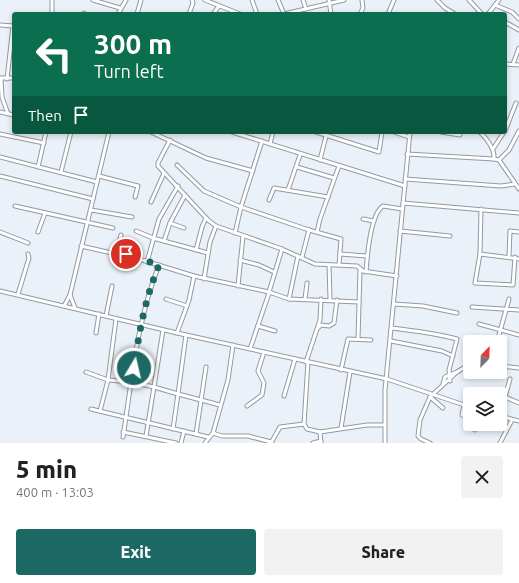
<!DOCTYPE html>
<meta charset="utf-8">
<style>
body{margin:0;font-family:Ubuntu,sans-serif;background:#f2f2f2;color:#202124;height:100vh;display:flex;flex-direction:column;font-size:15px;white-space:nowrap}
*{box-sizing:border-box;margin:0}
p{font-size:13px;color:#757577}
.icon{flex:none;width:22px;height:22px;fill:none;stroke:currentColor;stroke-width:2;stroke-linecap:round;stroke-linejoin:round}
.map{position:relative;height:443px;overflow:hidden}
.sheet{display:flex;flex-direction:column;background:#fff;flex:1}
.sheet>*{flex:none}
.top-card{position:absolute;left:12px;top:12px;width:495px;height:122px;border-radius:4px;box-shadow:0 2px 6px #0003;background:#0b6e4f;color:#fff;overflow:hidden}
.needle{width:26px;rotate:23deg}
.tools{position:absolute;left:463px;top:335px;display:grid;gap:8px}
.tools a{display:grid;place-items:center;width:44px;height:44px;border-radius:4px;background:#fff;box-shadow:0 2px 6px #0003;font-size:20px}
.pin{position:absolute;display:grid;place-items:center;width:34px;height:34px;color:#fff;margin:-17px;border:2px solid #fff;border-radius:50%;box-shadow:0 1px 4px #0007}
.me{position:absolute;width:44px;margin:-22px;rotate:9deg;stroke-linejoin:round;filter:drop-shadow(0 0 3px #0008)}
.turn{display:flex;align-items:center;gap:14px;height:84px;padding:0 16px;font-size:18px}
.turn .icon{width:52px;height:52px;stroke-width:2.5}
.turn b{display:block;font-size:28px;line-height:34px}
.then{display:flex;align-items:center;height:38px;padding:0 16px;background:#0003;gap:8px;font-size:15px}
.round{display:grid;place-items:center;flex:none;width:42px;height:42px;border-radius:4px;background:#f2f2f2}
.head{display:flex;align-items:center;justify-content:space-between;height:68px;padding:0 16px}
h1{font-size:24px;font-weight:800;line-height:30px}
.primary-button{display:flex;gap:8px;margin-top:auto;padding:8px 16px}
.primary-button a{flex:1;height:46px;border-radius:4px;background:#1b6865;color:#fff;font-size:16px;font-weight:800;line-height:46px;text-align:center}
.primary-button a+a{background:#f2f2f2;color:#202124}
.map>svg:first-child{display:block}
</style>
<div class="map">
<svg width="519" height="443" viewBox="0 0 519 443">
<rect width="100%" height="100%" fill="#ebf1f9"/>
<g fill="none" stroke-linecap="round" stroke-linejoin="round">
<defs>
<g id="minor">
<path d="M93 0 120 8"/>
<path d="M205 0 240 14"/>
<path d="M252 0 257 14"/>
<path d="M278 0 284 14"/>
<path d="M303 0 306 9"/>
<path d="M329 0 331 14"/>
<path d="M437 0 445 8 455 14"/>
<path d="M469 0 482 14"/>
<path d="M495 5 512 12 519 19"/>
<path d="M52 14V0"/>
<path d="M84 14V13"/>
<path d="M118 14 126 0"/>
<path d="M137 14 141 0"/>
<path d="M189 14 193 3 192 0"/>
<path d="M213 14 219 6"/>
<path d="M284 14 344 0"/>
<path d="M360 14 363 8 362 0"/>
<path d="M388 14 394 0"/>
<path d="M488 14 499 0"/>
<path d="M505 22 519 30"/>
<path d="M0 25 14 26"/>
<path d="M505 64 519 65"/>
<path d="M513 64 519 48"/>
<path d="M0 78H14"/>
<path d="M1 78 2 97 8 114"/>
<path d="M7 79 13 26"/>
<path d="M0 112 14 115"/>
<path d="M505 131 516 103"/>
<path d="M151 132 206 158 253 171"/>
<path d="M232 132 405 186"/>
<path d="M316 132 379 152 382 132"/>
<path d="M394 132 409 137"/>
<path d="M441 132 460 135"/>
<path d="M480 132C487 139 495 149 494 159L499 160 519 189"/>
<path d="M0 134 44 143"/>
<path d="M170 140 158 163V166L208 220 216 226 282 249 315 264 357 266 363 271 397 276"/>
<path d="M270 144 273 132"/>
<path d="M493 149 504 132"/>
<path d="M407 154 494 159"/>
<path d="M0 157 97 182"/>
<path d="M320 160 327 132"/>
<path d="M499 160 509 150 519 131"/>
<path d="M177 165 204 191 241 207"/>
<path d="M38 167 46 132"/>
<path d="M297 167 334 178"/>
<path d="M61 172 71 132"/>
<path d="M0 176 93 199"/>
<path d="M99 176 138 186 135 197"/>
<path d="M405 179 501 186 515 184"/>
<path d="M288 190 300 155"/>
<path d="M269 200 274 188 328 197"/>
<path d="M151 202 164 173"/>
<path d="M403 203 519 213"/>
<path d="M15 206 113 228"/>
<path d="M241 207 309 230 341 239 339 265"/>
<path d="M481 209 480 254 475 283 513 285 515 257"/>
<path d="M91 210 132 217"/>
<path d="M363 219 374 221"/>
<path d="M170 223 184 228"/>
<path d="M136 231 153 238 208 253"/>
<path d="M400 231 450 236"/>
<path d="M0 232 28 243"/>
<path d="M38 232 45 213"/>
<path d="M317 232 320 219 339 166"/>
<path d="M235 233 241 207 262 141"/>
<path d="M164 241 170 223 185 195"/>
<path d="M81 246 116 254 126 255 194 276 269 292 289 299 359 302"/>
<path d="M196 250 202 227 206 218"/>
<path d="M116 254 121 235"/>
<path d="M340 254 367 256"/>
<path d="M480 254 519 259"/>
<path d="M509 256 510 231 519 232"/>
<path d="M302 257 309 230"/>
<path d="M240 260 259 265 274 272"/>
<path d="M147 262 159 219 178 186"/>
<path d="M329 265 330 299"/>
<path d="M366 272C367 258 370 214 383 206L402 209"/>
<path d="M204 279 210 242 216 226"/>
<path d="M238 286 243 236"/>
<path d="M0 291 177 333 387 379 470 407"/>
<path d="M269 292 282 249"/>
<path d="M18 294 29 258 28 254"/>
<path d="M70 295 75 308"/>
<path d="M166 299 187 306"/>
<path d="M289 299 298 256"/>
<path d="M305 299 307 283"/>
<path d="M394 304 423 306 457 313"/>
<path d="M64 306 70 295 109 132"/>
<path d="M472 307 519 310"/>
<path d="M106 316 112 286"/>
<path d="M479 324 519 335"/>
<path d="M258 326 275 331"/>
<path d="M318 328 321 325 329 326 334 323 337 300"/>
<path d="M392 328C415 331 435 333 457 339L449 370 450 381"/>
<path d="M163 330 154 387 178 394 173 429"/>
<path d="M96 333 99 314"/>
<path d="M177 333 189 300 194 276"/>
<path d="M186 335 178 394 220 405"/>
<path d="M358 339 360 270"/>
<path d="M391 341 442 351 453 356"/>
<path d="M474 342H475"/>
<path d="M497 342 509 299"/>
<path d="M250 349 269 293"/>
<path d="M306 362 320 320 321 299"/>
<path d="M308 362 304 424 307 429 320 432 367 425H384"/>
<path d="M500 366 519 368"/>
<path d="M341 370 348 339 371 340"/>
<path d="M86 372 108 380 116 319"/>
<path d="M510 379 505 397 519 403"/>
<path d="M443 384 445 377 457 372"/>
<path d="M284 396 295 359"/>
<path d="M430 397 443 408"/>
<path d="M464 405 462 415 470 418"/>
<path d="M247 406 262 395 264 383 258 371 264 352"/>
<path d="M91 409 208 437"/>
<path d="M100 411 108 380 131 382 154 387 146 436"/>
<path d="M500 416 519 421"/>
<path d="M341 428 350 372"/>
<path d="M475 430 477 424"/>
<path d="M123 432 176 443"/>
<path d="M320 432 321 443"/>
<path d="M213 433 222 436H248L271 442"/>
<path d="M196 434 206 367"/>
<path d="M123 437C132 379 137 320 159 265"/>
<path d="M181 443 184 431"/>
<path d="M205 443 213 433 228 380 233 345"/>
<path d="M271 443 280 427 304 424"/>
<path d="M313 443 321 441"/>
<path d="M385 443V390L410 132"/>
<path d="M430 443 421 439 418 436 420 420 430 397 457 372 470 364"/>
<path d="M500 443 512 420"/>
</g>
</defs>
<use href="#minor" stroke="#9499a1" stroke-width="5"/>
<use href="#minor" stroke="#fff" stroke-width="3"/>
</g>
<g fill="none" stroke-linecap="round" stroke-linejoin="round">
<path stroke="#1b6865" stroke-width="7" stroke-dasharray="0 12.6" d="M126 254 159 265C145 299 139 332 134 368"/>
</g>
</svg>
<div class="tools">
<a><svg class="needle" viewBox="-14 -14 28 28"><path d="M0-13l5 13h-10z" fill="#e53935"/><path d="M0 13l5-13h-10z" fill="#757577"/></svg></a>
<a><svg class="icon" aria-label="layers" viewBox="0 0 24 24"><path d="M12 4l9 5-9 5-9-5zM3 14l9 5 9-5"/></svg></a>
</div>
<div class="pin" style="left:126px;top:254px;background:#d93025"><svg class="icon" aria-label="arrive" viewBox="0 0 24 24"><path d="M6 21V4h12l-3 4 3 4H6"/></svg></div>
<svg class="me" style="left:134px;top:368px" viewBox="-20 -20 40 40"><circle r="17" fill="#1b6865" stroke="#fff" stroke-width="3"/><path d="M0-11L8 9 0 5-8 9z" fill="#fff"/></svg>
<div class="top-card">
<div class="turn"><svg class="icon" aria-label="left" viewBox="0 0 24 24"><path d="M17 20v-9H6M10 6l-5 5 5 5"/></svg><div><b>300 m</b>Turn left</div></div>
<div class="then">Then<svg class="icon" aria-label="arrive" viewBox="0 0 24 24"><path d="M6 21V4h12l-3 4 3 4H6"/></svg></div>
</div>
</div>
<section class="sheet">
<div class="head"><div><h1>5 min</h1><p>400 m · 13:03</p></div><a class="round"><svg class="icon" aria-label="close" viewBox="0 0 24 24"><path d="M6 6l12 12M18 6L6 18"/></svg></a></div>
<div class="primary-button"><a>Exit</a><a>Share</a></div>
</section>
